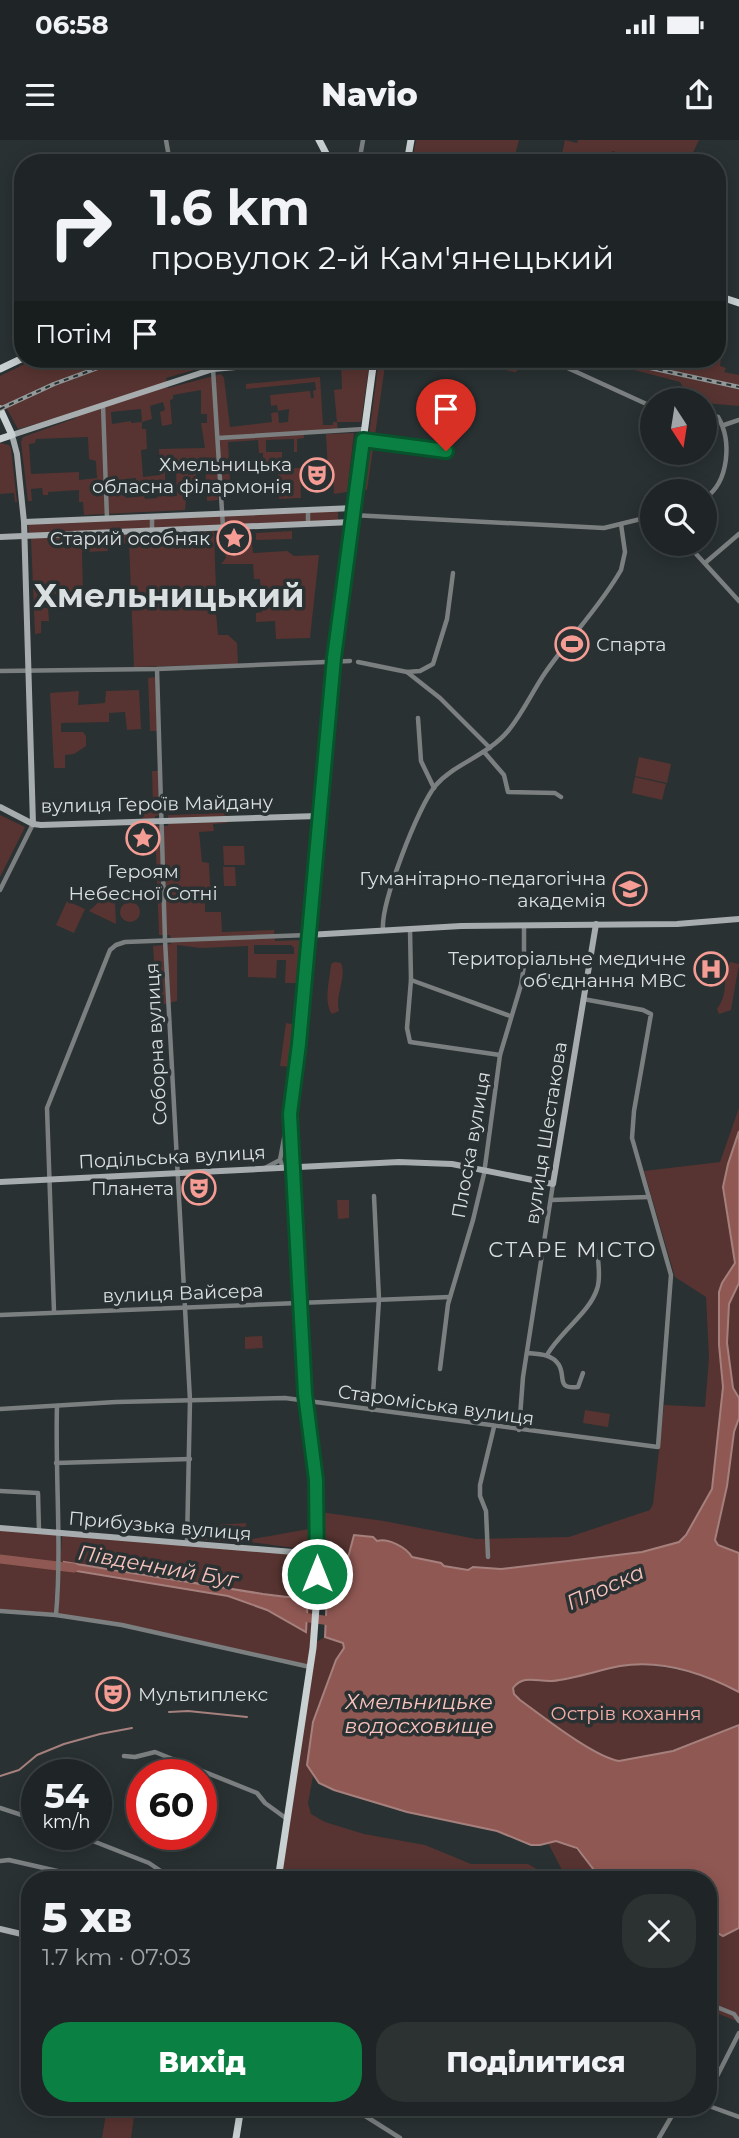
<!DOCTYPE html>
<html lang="uk">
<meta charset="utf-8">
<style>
body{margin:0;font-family:Montserrat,sans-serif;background:#2c3132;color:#f1f3f6;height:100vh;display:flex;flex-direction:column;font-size:26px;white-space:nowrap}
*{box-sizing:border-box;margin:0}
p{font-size:23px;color:#a1a5a7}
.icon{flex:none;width:38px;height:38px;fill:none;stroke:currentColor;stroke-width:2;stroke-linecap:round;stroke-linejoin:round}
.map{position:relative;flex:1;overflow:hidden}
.details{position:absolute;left:21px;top:1731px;width:696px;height:245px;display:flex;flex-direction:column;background:#1f2526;border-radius:28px;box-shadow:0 4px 18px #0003,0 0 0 2px #3c4243}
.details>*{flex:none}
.hud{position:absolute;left:14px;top:14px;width:712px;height:214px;border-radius:28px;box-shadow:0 4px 18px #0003,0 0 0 2px #3c4243;background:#1f2526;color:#f1f3f6;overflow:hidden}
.needle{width:46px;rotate:168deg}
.controls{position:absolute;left:640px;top:248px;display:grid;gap:14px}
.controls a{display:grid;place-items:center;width:77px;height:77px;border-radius:50%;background:#1f2526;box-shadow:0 4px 18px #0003,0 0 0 2px #3c4243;font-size:35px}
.speed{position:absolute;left:21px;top:1619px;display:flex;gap:14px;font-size:35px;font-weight:700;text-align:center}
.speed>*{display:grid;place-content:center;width:91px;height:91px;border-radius:50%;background:#1f2526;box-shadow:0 4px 18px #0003,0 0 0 2px #3c4243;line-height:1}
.speed small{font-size:18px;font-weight:400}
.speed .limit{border:10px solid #d22;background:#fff;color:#111}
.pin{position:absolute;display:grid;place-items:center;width:60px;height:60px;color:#fff;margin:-72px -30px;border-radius:50% 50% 50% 0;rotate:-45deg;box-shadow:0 0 7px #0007}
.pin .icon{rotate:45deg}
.me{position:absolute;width:77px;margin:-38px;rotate:0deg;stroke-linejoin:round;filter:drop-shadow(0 0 5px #0008)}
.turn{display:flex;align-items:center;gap:24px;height:147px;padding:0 21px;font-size:32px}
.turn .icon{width:91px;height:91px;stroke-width:2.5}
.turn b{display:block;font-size:49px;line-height:60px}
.then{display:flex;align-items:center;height:66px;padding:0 21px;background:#0003;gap:14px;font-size:26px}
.round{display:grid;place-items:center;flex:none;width:74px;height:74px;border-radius:28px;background:#2c3132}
.head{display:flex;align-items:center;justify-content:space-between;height:119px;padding:0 21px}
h1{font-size:42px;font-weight:800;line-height:52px}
.primary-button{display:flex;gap:14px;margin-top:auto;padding:14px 21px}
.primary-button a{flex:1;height:80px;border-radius:28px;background:#0b8043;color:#fff;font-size:28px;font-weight:800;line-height:80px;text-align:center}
.primary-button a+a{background:#2c3132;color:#f1f3f6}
.status{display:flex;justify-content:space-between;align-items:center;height:49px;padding:0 35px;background:#1f2526;direction:ltr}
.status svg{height:19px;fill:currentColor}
header{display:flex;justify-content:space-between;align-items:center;height:91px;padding:0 21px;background:#1f2526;font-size:32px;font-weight:800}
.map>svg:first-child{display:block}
</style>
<div class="status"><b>06:58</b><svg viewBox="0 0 49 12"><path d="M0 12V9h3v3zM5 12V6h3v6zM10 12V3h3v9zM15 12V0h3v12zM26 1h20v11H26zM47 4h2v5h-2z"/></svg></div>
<header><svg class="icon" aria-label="menu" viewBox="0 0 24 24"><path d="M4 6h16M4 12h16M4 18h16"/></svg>Navio<svg class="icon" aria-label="share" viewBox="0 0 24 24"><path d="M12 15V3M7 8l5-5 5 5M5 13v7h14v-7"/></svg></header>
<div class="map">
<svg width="739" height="1998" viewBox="0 0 739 1998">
<rect width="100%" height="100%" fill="#293132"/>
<g fill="#573431" fill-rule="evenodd">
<path d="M416 0H519L513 23H412Z"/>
<path d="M565 0 577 3 578 0H699L688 23H657L612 11 609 23H560Z"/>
<path d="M722 212 720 226 726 228 724 232 739 235V266L705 263V261L689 258 680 242 604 222 589 225 563 219H718V213Z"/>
<path d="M35 219H289L201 228 166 238 168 248 221 234 224 238 230 287 272 282 271 273 278 272 279 283 288 282 289 269 278 271 277 265 271 266 270 255 310 251 311 258H314L313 251 316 250 315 242 246 249V244L320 237 323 285H333V282H337L334 250 342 249 341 223H361L369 227 361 282H337L338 290 304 292V298L297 299V312H294V299L266 300V312H282V323L267 324V330L248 331 247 324 263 322V313H259L258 300 228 302 230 340 216 341 218 360 207 361 205 324 187 325 188 335 196 334 197 347 187 348 185 370 84 375 83 362H79V350L48 352V355H43L42 348 31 349 32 361H28L21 302 23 297 76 278 74 273 18 289 7 269 0 272V236ZM201 250V274H207V283H201L205 308 159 309 160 335 143 337 141 310 147 309 146 289H142V282L152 279 150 266 163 262 165 270 160 272 162 286 172 284 170 260 173 259V255ZM141 269 142 282 131 283V281L112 284 111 272ZM88 297 89 319 96 321 97 338 79 340V332L31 334 29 304 35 303 36 299ZM176 331 177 356H158L157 358 145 359 144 356 126 358 125 339 136 338V345H144V340H157V345L165 344V332Z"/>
<path d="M379 219H386L367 350 362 349Z"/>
<path d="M496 219H527L516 232C507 231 497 229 496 219Z"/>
<path d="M354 293 347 352 334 354 333 332H328L326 294Z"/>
<path d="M0 303 9 305 11 309 17 362H15L14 353 0 354Z"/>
<path d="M300 328 301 358 279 359 278 329Z"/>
<path d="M338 370V381L29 394 28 384Z"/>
<path d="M241 390H250L253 413 287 411 294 416 319 415 310 498 276 499 275 481 256 482V473L262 472 260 439H254L253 424H221L226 418 225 413 220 409 228 408V404L241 403Z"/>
<path d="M214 391 216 450H214L218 495H228L237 503 238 524 134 527 129 403 107 405 108 411 82 412 83 457 74 458 73 453 38 455V468H48L49 481H41V493L35 494 31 398 79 396 81 400 105 399 106 395 129 394V396Z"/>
<path d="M292 391V399L256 400V393Z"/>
<path d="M155 537 157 591H150L148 538Z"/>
<path d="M139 550 141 589 127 590 125 572 109 573V582L61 583V592H83L86 596V606L74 614 65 615V628H54L50 553 79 551 78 565 105 563 106 551Z"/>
<path d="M639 617 671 624 667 643 635 636Z"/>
<path d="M152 631H158L159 675 155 676V679H142L141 667H153Z"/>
<path d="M635 637 666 644 662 660 632 653Z"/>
<path d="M226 673 227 683 213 684 214 691 199 692 202 722 209 723 210 745H213V755L205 756V772H221L222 792 274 790 275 801 301 800 297 843H285L286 820H277L276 838 248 837V806L201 808 177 805V861L157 866 153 806 171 804 170 795H159L155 686H168V675ZM254 805H291L294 808V814H254Z"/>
<path d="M0 675 25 687 0 737Z"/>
<path d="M223 706H244L245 725H224Z"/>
<path d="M223 727H235L236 746H224Z"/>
<path d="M102 759H108L115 763 116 784 89 771Z"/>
<path d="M67 761 85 769 74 793 56 785Z"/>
<circle cx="130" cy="772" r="10"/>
<path d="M335 822 341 823C347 838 335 854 339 871L332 874C323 861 330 839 331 824Z"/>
<path d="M730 822 739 824 731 870 719 874 717 869C730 852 721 839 730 822Z"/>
<path d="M286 883 297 885 291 927 280 926Z"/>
<path d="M739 968V991L733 1008 725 1059 735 1123 722 1143 719 1152V1205L723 1247 712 1349 686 1395 679 1402 642 1412 501 1429 472 1427 468 1430 444 1426 441 1423 412 1417 411 1413C401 1407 388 1398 377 1401L373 1397 354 1395 346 1424 351 1446 345 1450 320 1455V1372L384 1381 476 1399 569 1397 650 1370 653 1364 664 1265 705 1267 709 1218 706 1157 675 1137 644 1031 720 1022Z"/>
<path d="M337 1060H349V1078L338 1079Z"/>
<path d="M739 1143V1258L733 1248 727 1203 729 1163Z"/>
<path d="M262 1196 263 1208 245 1209V1197Z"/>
<path d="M585 1270 610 1274 608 1287 583 1283Z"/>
<path d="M739 1278V1413L718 1405 715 1397 727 1346 734 1292Z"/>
<path d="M246 1383 247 1394 245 1396 212 1391 215 1385Z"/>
<path d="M309 1389V1402L302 1409 250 1402 252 1399Z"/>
<path d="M0 1390 58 1395 54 1473 0 1469Z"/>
<path d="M62 1395 315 1416V1454L308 1525 58 1474Z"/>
<path d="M196 1395 239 1399 242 1401 239 1403 195 1399 193 1397Z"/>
<path d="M325 1497 343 1503 344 1508 336 1520 313 1582 307 1625 313 1636 308 1663 311 1674 325 1682 364 1694 425 1705 471 1724H528L547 1735H557L562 1730 547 1701C574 1697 587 1722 601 1739L280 1740 316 1502Z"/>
<path d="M639 1525C675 1526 707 1536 739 1552V1585L673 1611 619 1621C593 1617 542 1576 520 1560L513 1551 514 1545 532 1538 552 1541 621 1526Z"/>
<path d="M709 1788C726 1797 723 1791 739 1788V1882L709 1870Z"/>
<path d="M106 1973 134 1977 131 1998H102Z"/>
</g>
<g fill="#905853" stroke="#a6807d" stroke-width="2">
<path d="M739 991V1143L729 1164 727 1203 733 1248 739 1258V1278L734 1292 727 1346 715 1400 718 1405 739 1413V1552C703 1533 662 1519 620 1526 599 1530 574 1539 552 1541 537 1542 524 1534 513 1548L514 1554 520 1560C542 1576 594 1617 619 1621L673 1611 739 1585V1788L723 1796 709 1788V1740L601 1739 577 1708 556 1701 540 1705H531L497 1691 407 1672 334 1650 319 1643 307 1625 313 1582 336 1520 344 1508 343 1503 325 1497 327 1455C334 1449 344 1453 351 1446V1441L345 1429 354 1395 373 1397 377 1401C388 1398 406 1407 412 1417L441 1423 444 1426 468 1430 473 1427 501 1429 642 1412 679 1402 686 1395 712 1349 723 1247 719 1205V1152L722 1143 735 1123 723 1047 728 1024Z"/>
<path d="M64 1422 263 1454 287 1457H308L306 1492 267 1470 228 1456 64 1429Z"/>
</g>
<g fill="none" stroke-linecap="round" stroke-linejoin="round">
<g stroke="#a6807d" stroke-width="2">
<path d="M169 1572 188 1571 247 1577"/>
<path d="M0 1636 19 1630 37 1615 64 1604 100 1594 132 1588"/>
</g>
<g stroke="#905853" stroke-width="9">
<path d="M0 1419 74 1428"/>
<path d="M296 1476 337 1482"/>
</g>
<g stroke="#7b7f80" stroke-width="4.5">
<path d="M166 0 170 23"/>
<path d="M359 23 363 0"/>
<path d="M548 219 653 267"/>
<path d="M213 229 223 387"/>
<path d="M103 265 107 379"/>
<path d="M705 274 718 277C732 301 729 342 705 358"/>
<path d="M724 285 739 280"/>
<path d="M218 298 364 289"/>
<path d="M364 300 446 311"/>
<path d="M308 370V384"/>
<path d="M352 375 604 388 653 376"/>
<path d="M152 377V390"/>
<path d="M687 404 739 461"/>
<path d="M705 423 739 394"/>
<path d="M358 522 407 532 440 558 490 608"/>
<path d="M157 529 165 800 190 1260 187 1403"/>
<path d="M0 531 157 529 350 521"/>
<path d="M407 532 420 531 433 524 447 479 453 433"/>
<path d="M418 578 421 621 434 648"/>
<path d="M485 613 504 635 508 652 555 653 561 657"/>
<path d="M0 750 33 684"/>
<path d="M383 789C381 763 418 666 436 645 454 624 487 616 508 591 523 573 532 552 545 533 569 498 600 467 621 430L625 412 621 384"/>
<path d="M410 789 411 840 407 888 410 902 500 915"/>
<path d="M411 840 510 876"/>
<path d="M289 972 280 1020 283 1027 290 1031 294 1037"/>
<path d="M265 1028 280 1020"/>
<path d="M551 1060 649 1057"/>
<path d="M54 1172 47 968 110 810 116 805 125 802 308 795"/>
<path d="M0 1175 450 1157"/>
<path d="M527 1213C539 1214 552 1214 559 1225 566 1238 556 1249 578 1247L583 1233"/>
<path d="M547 1215C560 1192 590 1172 597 1149 601 1138 598 1126 598 1115"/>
<path d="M440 1229 448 1164 473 1080 484 1034 500 915 521 845 524 826V785"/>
<path d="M0 1269 116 1262 285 1258 658 1307 671 1135 632 998 634 971 651 874 643 870 583 859"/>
<path d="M372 1270 379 1159 374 1056"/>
<path d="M519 1290 523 1237 553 1044"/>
<path d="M56 1323 190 1319"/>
<path d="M0 1351 38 1353 39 1391"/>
<path d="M488 1417 486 1371 480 1356V1345L494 1287"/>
<path d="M0 1471 56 1475 122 1485 310 1527"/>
<path d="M56 1475C62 1405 55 1336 57 1266"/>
<path d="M124 1616 135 1617 155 1612 257 1653 265 1663 287 1679"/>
<path d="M0 1668 37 1680"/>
<path d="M75 1694 149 1723 174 1740"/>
<path d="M0 1721 9 1720 66 1733"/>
<path d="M709 1864 734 1874 739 1881"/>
<path d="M709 1952 739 1893"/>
<path d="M709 1966 739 1977"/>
<path d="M351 1967 400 1998"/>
<path d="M659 1998 677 1967"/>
</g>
<g stroke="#a7adae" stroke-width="6">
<path d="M24 382 354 368"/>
<path d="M0 397 352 382"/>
<path d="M0 667 33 684 41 685 318 676"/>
<path d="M33 684 24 382 17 314 12 295 213 229 329 219"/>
<path d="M308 795 461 786 677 784 739 779"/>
<path d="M0 1042 399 1022 452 1024 553 1044 596 784"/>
<path d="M0 1388 317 1414"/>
<path d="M0 1789 30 1796"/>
</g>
<g stroke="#c8d0d1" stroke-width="7">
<path d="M319 0 331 23"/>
<path d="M407 23 411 0"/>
<path d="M718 156 739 163"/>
<path d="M0 229 23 218"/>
<path d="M0 269 12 295 0 299"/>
<path d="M278 1740 313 1508 317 1454 316 1340 305 1254 296 1047 291 987V961L299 903 334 518 374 219"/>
<path d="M236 1998 241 1967"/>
</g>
<defs>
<g id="rail">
<path d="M609 219 739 247"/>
<path d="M0 269 54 244 122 219"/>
</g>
</defs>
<use href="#rail" stroke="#939999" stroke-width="4.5"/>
<use href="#rail" stroke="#293132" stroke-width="2" stroke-dasharray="5" stroke-linecap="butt"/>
</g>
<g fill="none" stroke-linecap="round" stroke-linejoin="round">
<defs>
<path id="route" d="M317 1434 316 1340 305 1254 290 974 299 904 334 518 363 300 446 311"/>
</defs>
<use href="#route" stroke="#07532c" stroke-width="18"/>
<use href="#route" stroke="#0b8043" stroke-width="12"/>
</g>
<defs>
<symbol id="theatre-ring" viewBox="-11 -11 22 22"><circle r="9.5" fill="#293132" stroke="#f59c94" stroke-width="1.5"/><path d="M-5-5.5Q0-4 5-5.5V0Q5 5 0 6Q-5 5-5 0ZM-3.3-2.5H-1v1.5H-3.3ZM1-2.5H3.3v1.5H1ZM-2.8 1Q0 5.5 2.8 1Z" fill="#f59c94"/></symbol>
<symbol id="sight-ring" viewBox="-11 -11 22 22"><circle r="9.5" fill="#293132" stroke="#f59c94" stroke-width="1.5"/><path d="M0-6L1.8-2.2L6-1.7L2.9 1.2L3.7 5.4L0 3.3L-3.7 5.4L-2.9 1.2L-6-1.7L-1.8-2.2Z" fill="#f59c94"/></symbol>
<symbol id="stadium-ring" viewBox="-11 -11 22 22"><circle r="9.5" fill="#293132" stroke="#f59c94" stroke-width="1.5"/><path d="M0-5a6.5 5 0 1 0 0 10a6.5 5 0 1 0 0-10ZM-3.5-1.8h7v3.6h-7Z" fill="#f59c94"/></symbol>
<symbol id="university-ring" viewBox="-11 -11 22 22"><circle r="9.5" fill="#293132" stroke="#f59c94" stroke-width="1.5"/><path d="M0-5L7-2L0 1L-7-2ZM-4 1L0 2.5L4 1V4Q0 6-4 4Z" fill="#f59c94"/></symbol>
<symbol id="hospital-ring" viewBox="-11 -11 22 22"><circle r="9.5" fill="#293132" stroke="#f59c94" stroke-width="1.5"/><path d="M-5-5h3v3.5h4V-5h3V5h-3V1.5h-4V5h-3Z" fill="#f59c94"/></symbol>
</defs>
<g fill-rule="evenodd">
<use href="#theatre-ring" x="298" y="316" width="38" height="38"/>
<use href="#sight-ring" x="215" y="379" width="38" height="38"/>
<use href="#stadium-ring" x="553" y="485" width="38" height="38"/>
<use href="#sight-ring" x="124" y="679" width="38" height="38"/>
<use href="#university-ring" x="611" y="730" width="38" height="38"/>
<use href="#hospital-ring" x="692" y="810" width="38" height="38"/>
<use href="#theatre-ring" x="180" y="1029" width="38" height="38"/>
<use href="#theatre-ring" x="94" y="1535" width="38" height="38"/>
</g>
<g text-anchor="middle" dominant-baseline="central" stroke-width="7" stroke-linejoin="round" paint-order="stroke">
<g font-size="19" fill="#dadfdf" stroke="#293132" text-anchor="end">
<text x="292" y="324">Хмельницька<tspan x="292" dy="22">обласна філармонія</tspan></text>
<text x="210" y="398">Старий особняк</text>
<text x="596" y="504" text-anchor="start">Спарта</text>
<text x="143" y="731" text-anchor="middle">Героям<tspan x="143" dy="22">Небесної Сотні</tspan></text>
<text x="606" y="738">Гуманітарно-педагогічна<tspan x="606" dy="22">академія</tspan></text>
<text x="686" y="818">Територіальне медичне<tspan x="686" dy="22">об'єднання МВС</tspan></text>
<text x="174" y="1048">Планета</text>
<text x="138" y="1554" text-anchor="start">Мультиплекс</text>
</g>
<g font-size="19" fill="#dadfdf" stroke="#293132">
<text transform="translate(157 664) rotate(-1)">вулиця Героїв Майдану</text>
<text transform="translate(156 904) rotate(-93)">Соборна вулиця</text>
<text transform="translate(546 993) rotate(-81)">вулиця Шестакова</text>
<text transform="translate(471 1005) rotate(-80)">Плоска вулиця</text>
<text transform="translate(172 1017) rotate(-3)">Подільська вулиця</text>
<text transform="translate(183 1153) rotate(-2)">вулиця Вайсера</text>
<text transform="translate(436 1265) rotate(8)">Староміська вулиця</text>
<text transform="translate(160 1386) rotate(5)">Прибузька вулиця</text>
</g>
<g font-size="19" fill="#f5aea7" stroke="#293132">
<text x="626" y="1573">Острів кохання</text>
</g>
<g font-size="21" letter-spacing="2" fill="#dadfdf" stroke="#293132">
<text x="573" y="1109">СТАРЕ МІСТО</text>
</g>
<g font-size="21" font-style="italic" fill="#fac3bd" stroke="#293132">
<text transform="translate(158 1426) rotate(10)">Південний Буг</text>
<text transform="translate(605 1447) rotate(-24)">Плоска</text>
<text x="419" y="1561">Хмельницьке<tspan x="419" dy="24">водосховище</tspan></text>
</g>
<g font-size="33" font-weight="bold" fill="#dadfdf" stroke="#293132">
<text x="169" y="455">Хмельницький</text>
</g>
</g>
</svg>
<div class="controls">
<a><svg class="needle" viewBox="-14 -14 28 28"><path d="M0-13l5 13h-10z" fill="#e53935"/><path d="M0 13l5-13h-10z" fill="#a1a5a7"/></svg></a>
<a><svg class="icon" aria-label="search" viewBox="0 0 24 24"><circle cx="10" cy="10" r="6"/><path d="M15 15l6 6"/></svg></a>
</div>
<div class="speed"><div>54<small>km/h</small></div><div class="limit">60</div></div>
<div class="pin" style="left:446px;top:311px;background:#d93025"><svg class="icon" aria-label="arrive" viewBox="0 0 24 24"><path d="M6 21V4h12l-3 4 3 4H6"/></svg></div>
<svg class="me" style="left:317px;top:1434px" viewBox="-20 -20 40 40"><circle r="17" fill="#0b8043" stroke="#fff" stroke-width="3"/><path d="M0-11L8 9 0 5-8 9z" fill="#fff"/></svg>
<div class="hud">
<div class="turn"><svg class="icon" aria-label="right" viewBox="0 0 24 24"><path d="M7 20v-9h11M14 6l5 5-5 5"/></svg><div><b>1.6 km</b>провулок 2-й Кам'янецький</div></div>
<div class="then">Потім<svg class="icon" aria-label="arrive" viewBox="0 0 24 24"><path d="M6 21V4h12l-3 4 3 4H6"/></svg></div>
</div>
<section class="details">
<div class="head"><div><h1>5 хв</h1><p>1.7 km · 07:03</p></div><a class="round"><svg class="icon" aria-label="close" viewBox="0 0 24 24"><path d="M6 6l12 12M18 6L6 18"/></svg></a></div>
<div class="primary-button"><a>Вихід</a><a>Поділитися</a></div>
</section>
</div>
